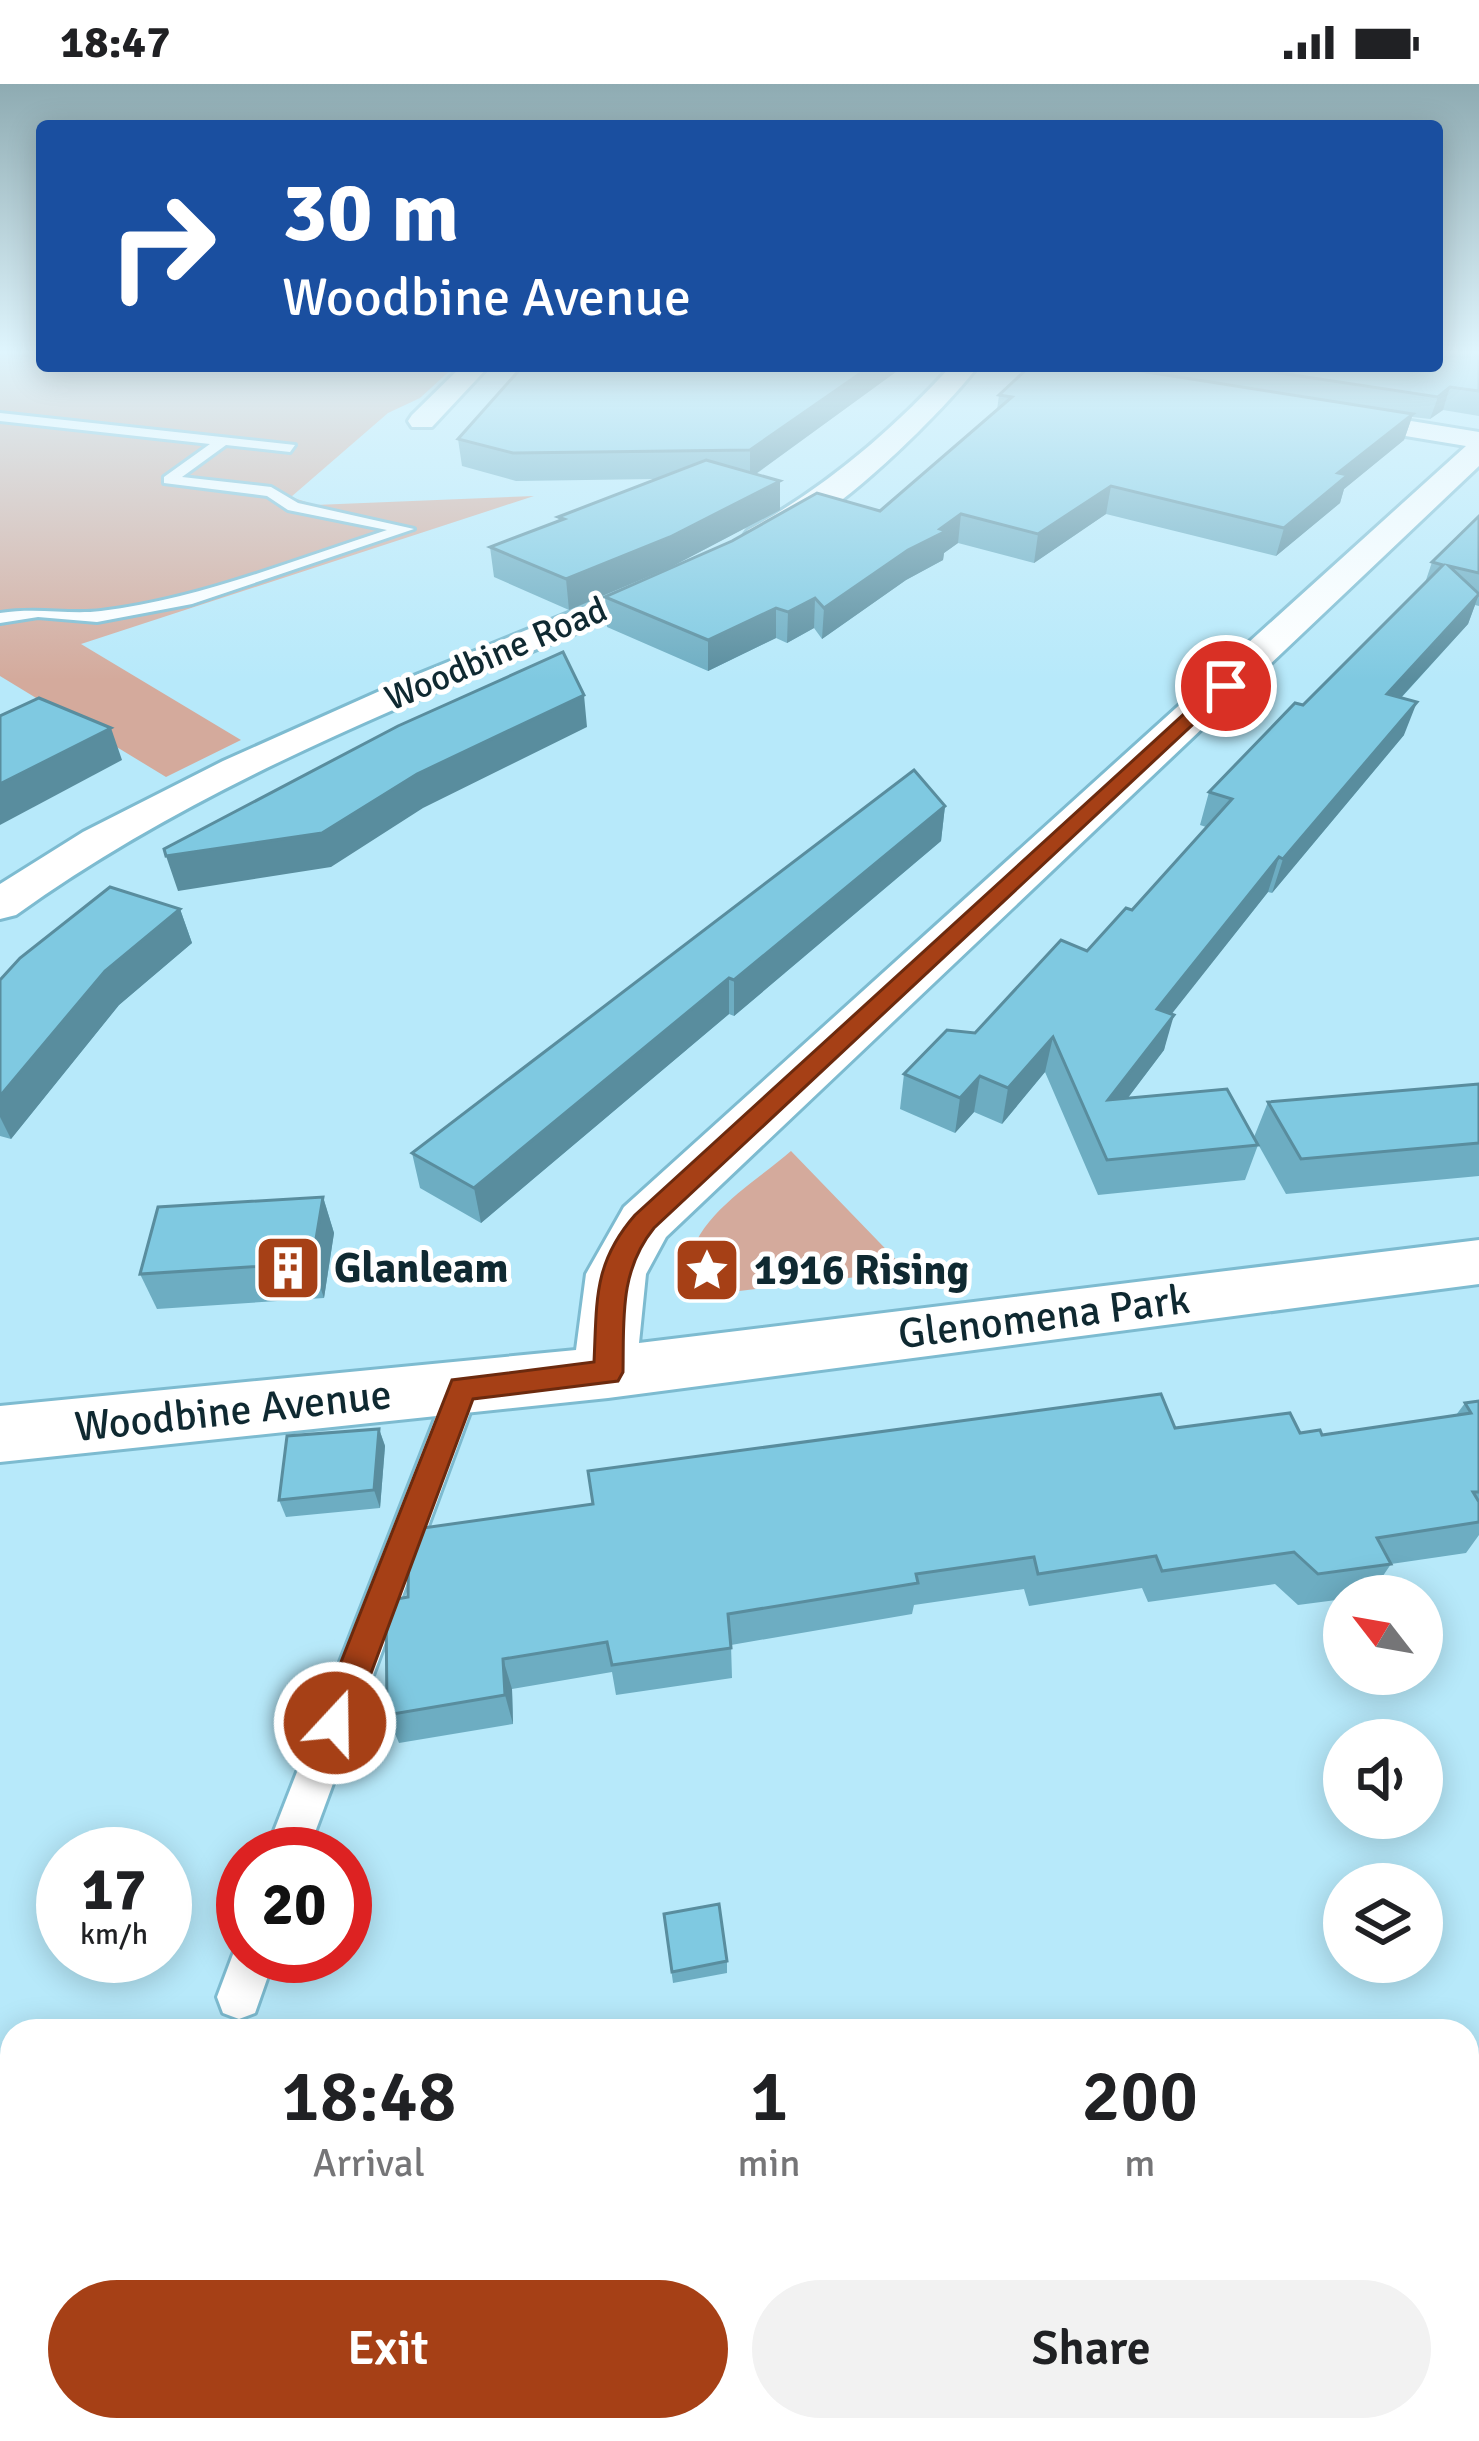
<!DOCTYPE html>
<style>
body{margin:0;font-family:Signika,sans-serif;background:#f2f2f2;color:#202124;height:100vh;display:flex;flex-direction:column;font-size:45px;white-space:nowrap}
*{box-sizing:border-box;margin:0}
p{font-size:39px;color:#757577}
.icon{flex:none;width:66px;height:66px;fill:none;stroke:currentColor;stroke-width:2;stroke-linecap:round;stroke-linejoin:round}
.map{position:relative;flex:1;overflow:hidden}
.details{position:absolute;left:0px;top:1935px;width:1479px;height:423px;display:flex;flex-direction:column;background:#fff;border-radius:36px 36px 0 0;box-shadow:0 6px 30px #0003}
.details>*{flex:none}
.hud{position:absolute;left:36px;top:36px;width:1407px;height:252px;border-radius:12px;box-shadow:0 6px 30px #0003;background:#1a4fa0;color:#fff;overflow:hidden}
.needle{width:78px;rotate:301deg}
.buttons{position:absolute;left:1323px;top:1491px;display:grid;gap:24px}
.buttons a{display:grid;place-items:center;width:120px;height:120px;border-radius:50%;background:#fff;box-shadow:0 6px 30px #0003;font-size:60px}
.speed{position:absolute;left:36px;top:1743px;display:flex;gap:24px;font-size:60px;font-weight:700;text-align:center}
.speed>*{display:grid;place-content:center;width:156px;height:156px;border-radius:50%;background:#fff;box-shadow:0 6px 30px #0003;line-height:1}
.speed small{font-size:30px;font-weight:400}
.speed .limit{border:18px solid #d22;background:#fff;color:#111}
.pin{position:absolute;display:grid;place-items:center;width:102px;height:102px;color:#fff;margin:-51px;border:6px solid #fff;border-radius:50%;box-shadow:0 3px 12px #0007}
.me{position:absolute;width:132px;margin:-66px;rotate:21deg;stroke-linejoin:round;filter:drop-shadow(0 0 9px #0008)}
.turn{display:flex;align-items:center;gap:42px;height:252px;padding:0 48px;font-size:54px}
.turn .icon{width:156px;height:156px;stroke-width:2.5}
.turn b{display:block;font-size:84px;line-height:102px}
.eta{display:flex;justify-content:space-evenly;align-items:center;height:204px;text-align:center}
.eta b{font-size:72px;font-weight:600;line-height:84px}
.primary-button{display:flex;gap:24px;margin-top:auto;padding:24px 48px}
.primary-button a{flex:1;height:138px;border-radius:72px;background:#a64016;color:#fff;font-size:48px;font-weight:600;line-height:138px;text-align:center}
.primary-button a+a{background:#f2f2f2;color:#202124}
.status{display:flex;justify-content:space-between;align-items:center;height:84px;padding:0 60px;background:#fff;direction:ltr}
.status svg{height:33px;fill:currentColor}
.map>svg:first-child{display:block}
</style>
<div class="status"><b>18:47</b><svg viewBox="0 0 49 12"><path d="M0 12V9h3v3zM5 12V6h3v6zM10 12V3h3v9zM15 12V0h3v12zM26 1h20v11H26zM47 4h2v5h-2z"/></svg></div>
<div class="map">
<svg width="1479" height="2357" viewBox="0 0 1479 2357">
<rect width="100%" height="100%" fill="#b7e9fa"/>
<g fill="#d4aa9c">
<path d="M0 266H42V282H455L420 314 388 329 291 413 315 421 534 412 81 560 241 656 166 693 0 592Z"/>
<path d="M791 1067 907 1187 731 1208 708 1200 690 1186C688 1136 756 1098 791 1067Z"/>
</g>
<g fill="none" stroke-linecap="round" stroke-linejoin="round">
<defs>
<g id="lane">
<path d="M0 329 295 361 290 368 226 361 182 393 271 403 298 419 414 445 192 520 97 538 38 533 0 539V529C38 523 68 531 101 527 199 515 294 476 387 446L288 426 267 412 164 399V393L210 360 0 337Z"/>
<path d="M463 1291 474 1295 479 1304 307 1770H265L447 1304 452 1295Z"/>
<path d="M243 1854V1872H275L255 1929 239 1935 223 1929 217 1913 238 1857Z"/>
<path d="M1479 2117V2165L1467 2168V2120Z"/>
<path d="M1286 2346H1338L1341 2357H1289Z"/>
</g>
<g id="street">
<path d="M462 282H489L432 343H412L408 337 412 331Z"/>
<path d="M951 282H978C946 325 801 473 748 460L743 453 748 446C826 403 891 348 951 282Z"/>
<path d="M1331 324 1479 348V382L666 1153 646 1190 639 1259 1479 1156V1200L608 1314 0 1378V1322L576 1266 586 1190 624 1123 1466 362 1321 338 1317 332Z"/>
<path d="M679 484 691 487 696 494 691 501C463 598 219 685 16 831L0 835V800L83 748 223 677 411 593Z"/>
</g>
</defs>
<use href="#lane" stroke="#7dbbd0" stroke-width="6"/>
<use href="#street" stroke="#7dbbd0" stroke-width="6"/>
<use href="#lane" fill="#fff" fill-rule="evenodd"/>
<use href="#street" fill="#fff" fill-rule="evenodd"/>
</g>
<g fill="#6dadc2">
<path d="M1479 266V332L1443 326 1430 335 1412 333 1404 356 1344 405 1340 419 1276 472 1106 430 1034 479 958 459 944 469 943 476 906 496 822 555 814 544 787 559 776 554 708 587 607 543 605 513 880 427 997 326 999 311 1030 282H1437Z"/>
<path d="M904 282 756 390 780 426 671 483 569 526 494 493 490 463 559 437 558 433 655 395 516 397 462 382 458 355Z"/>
<path d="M1479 432V522L1475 521 1468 540 1401 614 1404 651 1272 809 1268 808 1171 930 1164 966 1127 1015 1258 1061 1245 1096 1098 1111 1045 988 1002 1040 974 1028 955 1049 900 1025 904 990 975 949 1087 867 1132 826 1206 743 1200 741 1209 708 1303 621 1425 499 1432 478Z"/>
<path d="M945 722 941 757 734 932 729 930 481 1139 420 1104 412 1069Z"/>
<path d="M180 825 192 859 119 921 11 1055 0 1052V896Z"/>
<path d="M1479 1000V1092L1286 1110 1254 1053 1268 1018Z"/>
<path d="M323 1113 334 1149 324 1214 157 1225 140 1190Z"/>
<path d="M1479 1317V1451L1466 1469 1391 1480 1370 1511 1344 1512V1515L1298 1521 1275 1500 1148 1518 1142 1504 1029 1522 1024 1505 914 1521 912 1530 731 1561 732 1594 616 1611 612 1588 512 1605 513 1640 399 1659 387 1631 386 1517 1175 1344 1322 1351 1456 1331 1465 1319Z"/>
<path d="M379 1345 385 1362 380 1424 286 1433 279 1416Z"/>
<path d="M664 1830 727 1877V1889L673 1899Z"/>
<path d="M97 2346H670L574 2357H95Z"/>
<path d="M824 2346H908L910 2357H825Z"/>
<path d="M1073 2346H1237L1240 2357H1076Z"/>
<path d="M1343 2346H1467L1479 2357H1347Z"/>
</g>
<g fill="#598d9e">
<path d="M871 282H904L750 394V366Z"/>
<path d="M1450 303 1443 326 1430 335 1438 313Z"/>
<path d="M1413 330 1404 356 1344 405 1340 419 1276 472 1284 444 1338 389Z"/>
<path d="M780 397V426L671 483 569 526 566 495Z"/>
<path d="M1111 402 1106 430 1034 479 1038 450Z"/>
<path d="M961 430 958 459 944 469 943 476 906 496 822 555 824 524Z"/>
<path d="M1479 510 1468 540 1375 642 1387 610Z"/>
<path d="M815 514 814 544 787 559 788 528Z"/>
<path d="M776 524V554L708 587V556Z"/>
<path d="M584 611 587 643 423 724 331 783 178 807 166 772 417 690Z"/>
<path d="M1417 618 1404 651 1272 809 1283 775Z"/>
<path d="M111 644 122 676 0 741V700Z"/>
<path d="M945 722 941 757 734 932V896Z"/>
<path d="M1279 773 1268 808 1148 960 1157 925Z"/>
<path d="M180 825 192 859 119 921 11 1055 0 1033V1012L105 887Z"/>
<path d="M729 894V930L481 1139 474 1104Z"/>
<path d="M1174 931 1164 966 1099 1052 1108 1016Z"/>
<path d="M1053 953 1045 988 1002 1040 1008 1004Z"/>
<path d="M980 992 974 1028 955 1049 960 1014Z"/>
<path d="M323 1113 334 1149 324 1214 312 1179Z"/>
<path d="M379 1345 385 1362 380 1424 374 1406Z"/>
<path d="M503 1575 512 1605 513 1640 505 1611Z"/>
</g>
<g fill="#7fc9e1" stroke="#598d9e" stroke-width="3">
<path d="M1437 266H1479V307L1450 303 1438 313 1234 282H1437Z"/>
<path d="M523 282H871L750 366 513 369 458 355Z"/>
<path d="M1030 282H1109L1413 330 1338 389 1348 391 1284 444 1111 402 1038 450 961 430 940 445 946 447 908 466 824 524 815 514 788 528 776 524 708 556 605 513 732 457 817 409 880 427 1012 313 999 311Z"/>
<path d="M706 376 780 397 670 453 566 495 490 463 564 435 558 433Z"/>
<path d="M1479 432V489L1449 482 1479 510 1387 610 1417 618 1283 775 1279 773 1157 925 1174 931 1108 1016 1227 1005 1258 1061 1107 1076 1053 953 1008 1004 980 992 960 1014 904 990 947 946 975 949 1061 856 1087 867 1126 824 1132 826 1232 715 1209 708 1295 619 1303 621 1443 481 1432 478Z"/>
<path d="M563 568 584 611 417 690 322 749 166 772 164 765 398 642Z"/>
<path d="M39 614 111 644 0 700V632Z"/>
<path d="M914 686 945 722 734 896 729 894 474 1104 412 1069Z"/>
<path d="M110 803 180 825 105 887 0 1012V896L20 874Z"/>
<path d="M1479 1000V1059L1301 1075 1268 1018Z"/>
<path d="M323 1113 312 1179 140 1190 158 1123Z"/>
<path d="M1161 1310 1175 1344 1290 1329 1300 1349 1320 1346 1322 1351 1471 1329 1465 1319 1479 1317V1408H1473L1479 1418V1438L1377 1454 1391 1480 1318 1490 1294 1468 1162 1487 1156 1472 1038 1490 1034 1473 916 1490 918 1499 728 1530 731 1564 612 1581 607 1558 503 1575 505 1611 387 1631 386 1517 408 1513 409 1446 593 1420 588 1387Z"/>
<path d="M379 1345 374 1406 279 1416 287 1352Z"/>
<path d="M719 1820 727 1877 672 1888 664 1830Z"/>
<path d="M1479 2205V2357H1419L1415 2346H1467V2208Z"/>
<path d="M97 2346H612L516 2357H95Z"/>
<path d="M831 2346H908L910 2357H832Z"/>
<path d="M1105 2346H1237L1240 2357H1107Z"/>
</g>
<linearGradient id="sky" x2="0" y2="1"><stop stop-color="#8eabb2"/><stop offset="0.45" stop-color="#dff5fd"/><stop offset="1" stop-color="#dff5fd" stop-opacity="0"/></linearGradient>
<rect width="1479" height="596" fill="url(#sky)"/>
<path fill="#a64016" stroke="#6c2a0e" stroke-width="3" d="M1219 598 1234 602 654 1144C619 1187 624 1236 623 1288L618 1297 473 1315 348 1651 335 1656 323 1651 317 1639 452 1296 594 1278C597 1217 593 1179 635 1131Z"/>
<defs>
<symbol id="building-square" viewBox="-11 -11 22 22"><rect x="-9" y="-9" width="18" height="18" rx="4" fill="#a64016" stroke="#fff"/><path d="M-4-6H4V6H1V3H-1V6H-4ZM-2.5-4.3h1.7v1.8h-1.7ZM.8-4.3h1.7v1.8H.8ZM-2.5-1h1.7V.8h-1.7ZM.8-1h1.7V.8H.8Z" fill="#fff"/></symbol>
<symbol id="sight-square" viewBox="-11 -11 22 22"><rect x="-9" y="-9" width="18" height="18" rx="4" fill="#a64016" stroke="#fff"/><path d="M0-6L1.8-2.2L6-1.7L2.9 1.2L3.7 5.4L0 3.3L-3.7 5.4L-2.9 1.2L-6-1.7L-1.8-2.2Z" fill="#fff"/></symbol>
</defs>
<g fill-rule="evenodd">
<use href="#building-square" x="250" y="1146" width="76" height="76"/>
<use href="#sight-square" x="669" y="1148" width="76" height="76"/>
</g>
<g text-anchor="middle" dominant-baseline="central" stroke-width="10" stroke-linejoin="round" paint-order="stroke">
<g font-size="36" fill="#0f2931" stroke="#fff">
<text transform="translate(496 570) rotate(-23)">Woodbine Road</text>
</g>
<g font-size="42" font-weight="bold" fill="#0f2931" stroke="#fff" text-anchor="start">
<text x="334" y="1184">Glanleam</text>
<text x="754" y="1186">1916 Rising</text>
</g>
<g font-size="42" fill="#0f2931" stroke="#fff">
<text transform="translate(1044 1233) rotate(-7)">Glenomena Park</text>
<text transform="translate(233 1327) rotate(-6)">Woodbine Avenue</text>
</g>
</g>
</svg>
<div class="buttons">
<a><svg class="needle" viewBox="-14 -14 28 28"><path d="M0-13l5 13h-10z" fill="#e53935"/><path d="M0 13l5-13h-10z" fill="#757577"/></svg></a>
<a><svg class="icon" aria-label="sound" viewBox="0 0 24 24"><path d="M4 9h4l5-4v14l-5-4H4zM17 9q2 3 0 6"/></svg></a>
<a><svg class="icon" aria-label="layers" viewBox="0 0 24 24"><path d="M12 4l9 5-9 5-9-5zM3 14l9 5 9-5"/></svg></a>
</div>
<div class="speed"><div>17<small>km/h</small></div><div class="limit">20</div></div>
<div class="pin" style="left:1226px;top:602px;background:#d93025"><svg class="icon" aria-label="arrive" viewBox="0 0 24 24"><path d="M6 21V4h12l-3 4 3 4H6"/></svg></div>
<svg class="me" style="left:335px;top:1639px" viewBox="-20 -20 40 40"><circle r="17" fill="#a64016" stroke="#fff" stroke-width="3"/><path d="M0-11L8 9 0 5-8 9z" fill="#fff"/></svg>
<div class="hud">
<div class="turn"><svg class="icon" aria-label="right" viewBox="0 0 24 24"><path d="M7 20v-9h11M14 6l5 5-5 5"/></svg><div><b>30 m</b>Woodbine Avenue</div></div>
</div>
<section class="details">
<div class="eta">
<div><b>18:48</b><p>Arrival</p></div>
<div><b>1</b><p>min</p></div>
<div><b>200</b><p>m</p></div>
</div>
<div class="primary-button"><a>Exit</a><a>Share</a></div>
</section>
</div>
